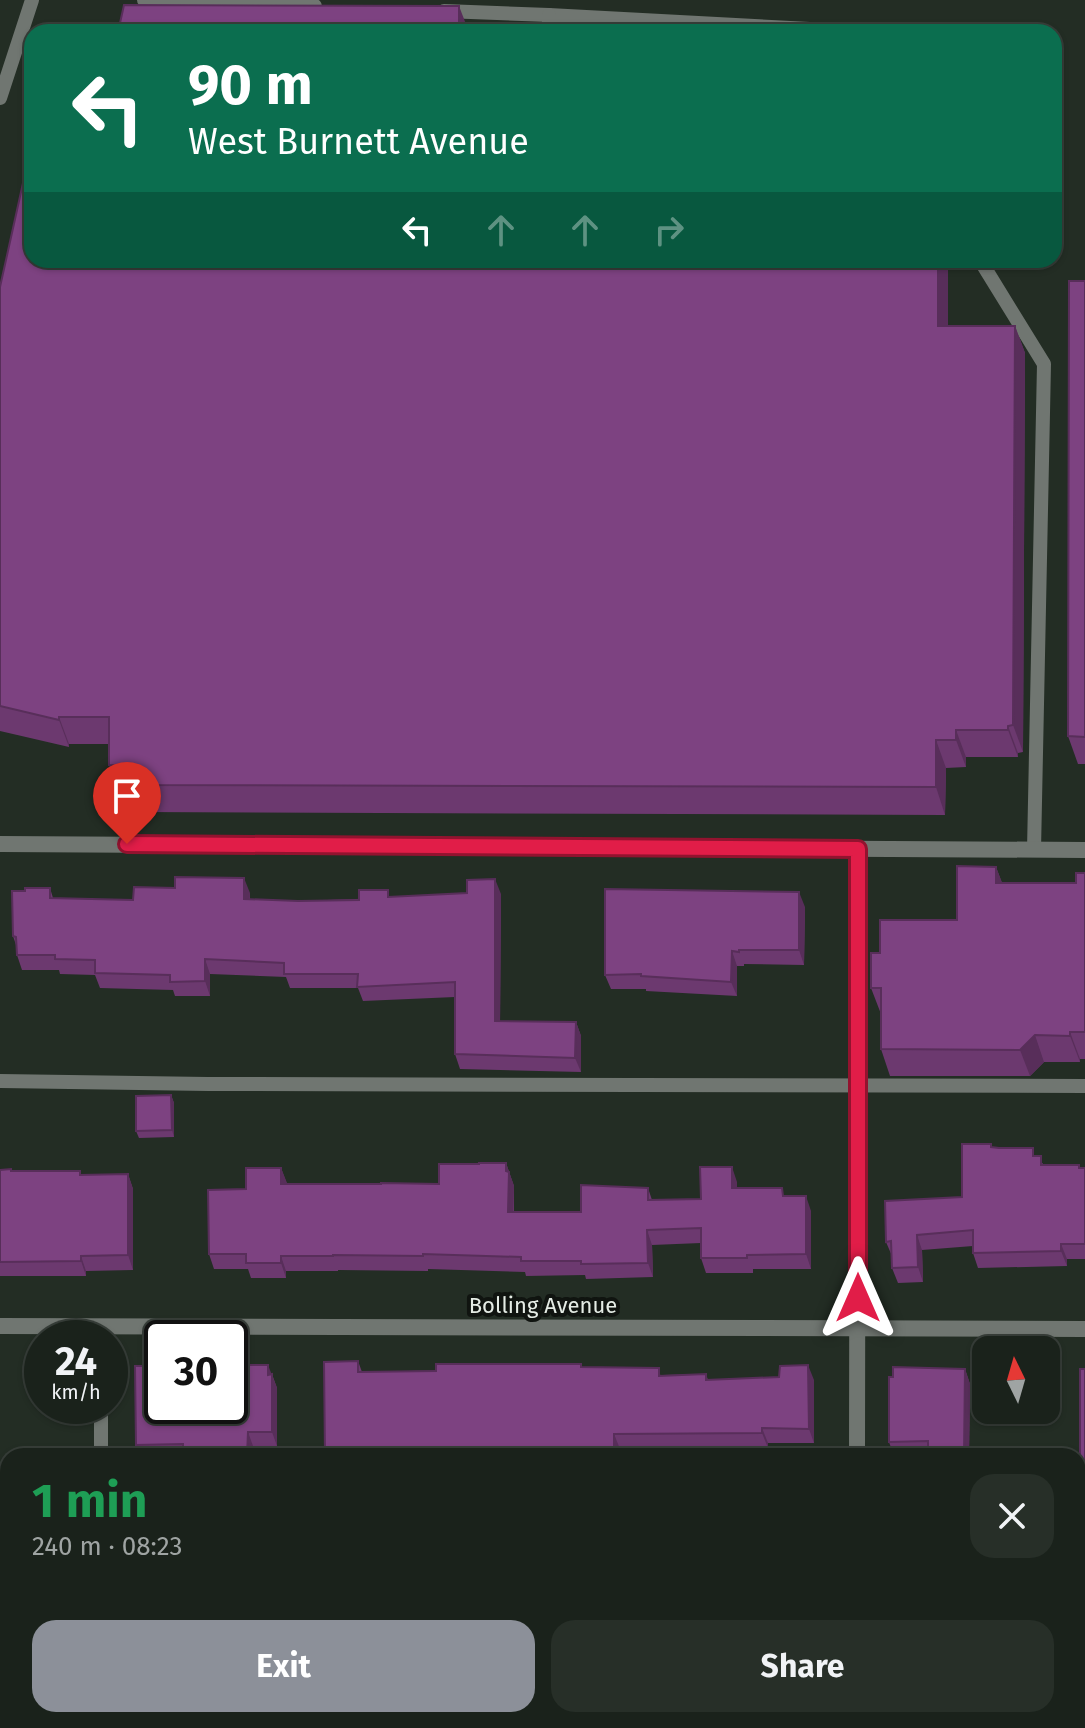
<!DOCTYPE html>
<meta charset="utf-8">
<style>
body{margin:0;font-family:"Fira Sans",sans-serif;background:#272f28;color:#f1f3f6;height:100vh;display:flex;flex-direction:column;font-size:30px;white-space:nowrap}
*{box-sizing:border-box;margin:0}
p{font-size:26px;color:#9fa4a3}
.icon{flex:none;width:44px;height:44px;fill:none;stroke:currentColor;stroke-width:2;stroke-linecap:round;stroke-linejoin:round}
.map{position:relative;flex:1;overflow:hidden}
.sheet{position:absolute;left:0px;top:1448px;width:1086px;height:280px;display:flex;flex-direction:column;background:#1a221b;border-radius:24px 24px 0 0;box-shadow:0 2px 6px #0004,0 0 0 2px #383f3a}
.sheet>*{flex:none}
.banner{position:absolute;left:24px;top:24px;width:1038px;height:244px;border-radius:24px;box-shadow:0 2px 6px #0004,0 0 0 2px #383f3a;background:#0b6e4f;color:#fff;overflow:hidden}
.needle{width:52px;rotate:355deg}
.buttons{position:absolute;left:972px;top:1336px;display:grid;gap:16px}
.buttons a{display:grid;place-items:center;width:88px;height:88px;border-radius:16px;background:#1a221b;box-shadow:0 2px 6px #0004,0 0 0 2px #383f3a;font-size:40px}
.speed{position:absolute;left:24px;top:1320px;display:flex;gap:16px;font-size:40px;font-weight:700;text-align:center}
.speed>*{display:grid;place-content:center;width:104px;height:104px;border-radius:50%;background:#1a221b;box-shadow:0 2px 6px #0004,0 0 0 2px #383f3a;line-height:1}
.speed small{font-size:20px;font-weight:400}
.speed .limit{border:4px solid #111;border-radius:12px;background:#fff;color:#111}
.pin{position:absolute;display:grid;place-items:center;width:68px;height:68px;color:#fff;margin:-82px -34px;border-radius:50% 50% 50% 0;rotate:-45deg;box-shadow:0 0 8px #0007}
.pin .icon{rotate:45deg}
.me{position:absolute;width:88px;margin:-44px;rotate:0deg;stroke-linejoin:round;filter:drop-shadow(0 0 6px #0008)}
.turn{display:flex;align-items:center;gap:28px;height:168px;padding:0 32px;font-size:36px}
.turn .icon{width:104px;height:104px;stroke-width:2.5}
.turn b{display:block;font-size:56px;line-height:68px}
.lanes{display:flex;align-items:center;height:76px;padding:0 32px;background:#0003;justify-content:center;gap:40px;direction:ltr}
.lanes .off{opacity:.35}
.round{display:grid;place-items:center;flex:none;width:84px;height:84px;border-radius:24px;background:#272f28}
.headline{display:flex;align-items:center;justify-content:space-between;height:136px;padding:0 32px}
h1{font-size:48px;font-weight:700;line-height:60px;color:#1e9e55}
.button{display:flex;gap:16px;margin-top:auto;padding:16px 32px}
.button a{flex:1;height:92px;border-radius:24px;background:#8c9099;color:#fff;font-size:32px;font-weight:700;line-height:92px;text-align:center}
.button a+a{background:#272f28;color:#f1f3f6}
.map>svg:first-child{display:block}
</style>
<div class="map">
<svg width="1085" height="1728" viewBox="0 0 1085 1728">
<rect width="100%" height="100%" fill="#232d24"/>
<g fill="none" stroke-linecap="round" stroke-linejoin="round">
<g stroke="#707671" stroke-width="14">
<path d="M144 0 315 6"/>
<path d="M444 11 549 15 867 32"/>
<path d="M549 15V32"/>
<path d="M0 98 32 0"/>
<path d="M980 260 1044 364 1034 850"/>
<path d="M0 1081 208 1084 1085 1086"/>
<path d="M101 1456V1406"/>
<path d="M0 1471 8 1482"/>
<path d="M1078 1563H1085"/>
<path d="M0 1719 8 1656"/>
</g>
<g stroke="#707671" stroke-width="16">
<path d="M0 844 1085 850"/>
<path d="M0 1326 1085 1329"/>
<path d="M857 1456 858 849"/>
<path d="M856 1728V1720"/>
</g>
</g>
<g fill="#6c396f">
<path d="M32 260H948V326H1015L1025 353 1023 752 1018 753V757H966V767L946 768 945 815 136 812 129 793H119L109 765V744H69V747L0 731V287Z"/>
<path d="M1085 281V764H1078L1068 736Z"/>
<path d="M996 867 1002 883H1076L1085 873V1059H1080V1062H1044L1030 1076H890L881 1049V1014L871 988 880 953 957 920Z"/>
<path d="M50 888 53 898 133 900 250 893V899L298 901 501 894 500 1021 576 1022 581 1036V1072L460 1069 455 1054V997L363 1001 358 988H290L286 977 210 974V996H175L173 990 100 988 95 975 60 974 59 970H22L17 955 16 945 13 936Z"/>
<path d="M805 907 804 965 744 964V966H737V996L646 991V989H611L605 975Z"/>
<path d="M171 1095 174 1103V1137L139 1138 136 1131Z"/>
<path d="M991 1144 992 1147 1036 1156 1044 1165 1085 1168V1259H1067V1266L978 1268 973 1253V1246L922 1250 923 1282 898 1283 892 1268V1256L886 1242 962 1197Z"/>
<path d="M506 1163 514 1186V1212H581L648 1188 652 1200 701 1199 737 1182V1188L785 1196 811 1211V1269H753V1273H706L701 1258V1243L652 1245 653 1277 586 1279 585 1275 526 1276 525 1272 428 1269V1271L338 1270V1271H286V1278H251L248 1269H214L209 1254 246 1189 281 1168 287 1184H439L479 1164Z"/>
<path d="M0 1170 81 1175 128 1174 133 1189V1270L86 1271V1276H0Z"/>
<path d="M358 1361 362 1372 582 1367 662 1375 706 1374 708 1380H814V1443H768V1448L620 1449 619 1456H325Z"/>
<path d="M965 1369 970 1384 969 1456H894L889 1442Z"/>
<path d="M1085 1369V1477L1080 1462Z"/>
<path d="M272 1374 277 1388V1446H253V1456H140L136 1445 162 1406Z"/>
<path d="M91 1720H462V1728H432V1721L387 1722Z"/>
</g>
<g fill="#582e5a">
<path d="M459 6 469 32H459Z"/>
<path d="M938 260H948V353L938 326Z"/>
<path d="M1015 326 1025 353 1023 752 1013 725Z"/>
<path d="M59 717 69 744V747L59 720Z"/>
<path d="M1008 726 1018 753V757L1008 730Z"/>
<path d="M956 730 966 757V767L956 740Z"/>
<path d="M936 740 946 768 945 815 936 787Z"/>
<path d="M996 867 1006 893 996 883Z"/>
<path d="M244 878 250 893 249 913 244 899Z"/>
<path d="M495 879 501 894 500 1036 495 1021Z"/>
<path d="M799 892 805 907 804 965 799 950Z"/>
<path d="M732 951 737 966V996L731 982Z"/>
<path d="M205 959 210 974V996L205 981Z"/>
<path d="M576 1022 581 1036V1072L575 1058Z"/>
<path d="M1070 1032 1080 1059V1062L1070 1036Z"/>
<path d="M1035 1035 1044 1062 1030 1076 1020 1050Z"/>
<path d="M171 1095 174 1103V1137L172 1130Z"/>
<path d="M506 1163 514 1186 513 1226 508 1212Z"/>
<path d="M732 1167 737 1182V1203L732 1188Z"/>
<path d="M281 1168 287 1183V1199L281 1184Z"/>
<path d="M128 1174 133 1189V1270L128 1255Z"/>
<path d="M806 1196 811 1211V1269L806 1254Z"/>
<path d="M647 1230 652 1245 653 1277 648 1263Z"/>
<path d="M917 1235 922 1250 923 1282 918 1267Z"/>
<path d="M1061 1244 1067 1259V1266L1061 1251Z"/>
<path d="M81 1256 86 1271V1276L81 1261Z"/>
<path d="M281 1256 286 1271V1278L281 1263Z"/>
<path d="M268 1365 277 1388V1446L272 1432Z"/>
<path d="M808 1365 814 1380V1443L809 1429Z"/>
<path d="M965 1369 970 1384 969 1456H964Z"/>
<path d="M762 1428 768 1443V1448L762 1433Z"/>
<path d="M248 1432 253 1446V1456H247Z"/>
<path d="M614 1434 620 1449 619 1456H616L614 1451Z"/>
<path d="M1078 1582 1079 1586V1661L1078 1659Z"/>
<path d="M382 1720H386L387 1728H382Z"/>
<path d="M457 1720H462V1728H456Z"/>
<path d="M811 1720H816V1728H812Z"/>
</g>
<g fill="#7d4281" stroke="#582e5a" stroke-width="2">
<path d="M124 5 459 6V32H118Z"/>
<path d="M23 183 32 185V260H938V326H1015L1013 725 1008 726V730H956V740H936V787L126 785 125 766 109 765V717H59V720L0 706V287Z"/>
<path d="M1069 281H1085V737L1068 736Z"/>
<path d="M957 866 996 867V883H1076V873H1085V1032H1070V1036L1035 1035 1020 1050 881 1049V988H871V953H880V920H957Z"/>
<path d="M175 877 244 878V899L298 901 359 900V890H388V897L467 893V880L495 879V1021L576 1022 575 1058 455 1054V982L357 987 358 974H284V963L205 959V981L170 982V975L95 973V960L55 959V955H17L16 937 13 936 12 891H25V888H50V898L133 900 134 887 175 888Z"/>
<path d="M605 889 799 892V950H739V952L732 951 731 982 641 976V974L605 975Z"/>
<path d="M171 1095 172 1130 136 1131V1096Z"/>
<path d="M962 1144H991V1147L999 1148H1033V1156H1041V1165H1079V1168H1085V1244H1061V1251L973 1253V1230L917 1235 918 1267 892 1268 891 1241 886 1242 885 1201 962 1197Z"/>
<path d="M479 1163H506V1171L509 1172 508 1212H581V1185L648 1188V1200L701 1199 700 1167H732V1188H782L783 1196H806V1254L747 1255V1258H701V1228L647 1230 648 1263 581 1264V1261H521V1257L423 1254V1256L333 1255V1256H281V1263H246V1254H209L208 1190 246 1189V1168H281V1184H381V1183L439 1184V1164H479Z"/>
<path d="M11 1169V1171H80V1175L128 1174V1255L81 1256V1261L0 1262V1170Z"/>
<path d="M358 1361V1372L436 1371V1364H581V1367L659 1368V1376L706 1374V1380L779 1377 780 1366 808 1365 809 1429 762 1428V1433L614 1434V1451L581 1449V1456H325L324 1362Z"/>
<path d="M230 1365H268V1375L272 1374V1432H248L247 1456H183V1444L136 1445 135 1366H162V1406H230Z"/>
<path d="M893 1367 965 1369 964 1456H928V1441L889 1442V1377H893Z"/>
<rect x="1080" y="1369" width="5" height="93"/>
<path d="M1078 1648H1085V1728H888V1720H1078Z"/>
<rect x="91" y="1720" width="291" height="8"/>
<path d="M432 1720H457L456 1728H432Z"/>
<path d="M516 1720H811V1724H808V1728H517Z"/>
</g>
<g fill="none" stroke-linecap="round" stroke-linejoin="round">
<defs>
<path id="route" d="M127 844 858 849V1298"/>
</defs>
<use href="#route" stroke="#92132f" stroke-width="20"/>
<use href="#route" stroke="#e11d48" stroke-width="14"/>
</g>
<g text-anchor="middle" dominant-baseline="central" stroke-width="8" stroke-linejoin="round" paint-order="stroke">
<g font-size="22" fill="#e5ece5" stroke="#101410">
<text x="543" y="1305">Bolling Avenue</text>
</g>
</g>
</svg>
<div class="buttons">
<a><svg class="needle" viewBox="-14 -14 28 28"><path d="M0-13l5 13h-10z" fill="#e53935"/><path d="M0 13l5-13h-10z" fill="#9fa4a3"/></svg></a>
</div>
<div class="speed"><div>24<small>km/h</small></div><div class="limit">30</div></div>
<div class="pin" style="left:127px;top:844px;background:#d93025"><svg class="icon" aria-label="arrive" viewBox="0 0 24 24"><path d="M6 21V4h12l-3 4 3 4H6"/></svg></div>
<svg class="me" style="left:858px;top:1298px" viewBox="-20 -20 40 40"><path d="M0-17L14 15 0 8-14 15z" fill="#e11d48" stroke="#fff" stroke-width="4"/></svg>
<div class="banner">
<div class="turn"><svg class="icon" aria-label="left" viewBox="0 0 24 24"><path d="M17 20v-9H6M10 6l-5 5 5 5"/></svg><div><b>90 m</b>West Burnett Avenue</div></div>
<div class="lanes"><svg class="icon" aria-label="left" viewBox="0 0 24 24"><path d="M17 20v-9H6M10 6l-5 5 5 5"/></svg><svg class="icon off" aria-label="ahead" viewBox="0 0 24 24"><path d="M12 20V5M6 11l6-6 6 6"/></svg><svg class="icon off" aria-label="ahead" viewBox="0 0 24 24"><path d="M12 20V5M6 11l6-6 6 6"/></svg><svg class="icon off" aria-label="right" viewBox="0 0 24 24"><path d="M7 20v-9h11M14 6l5 5-5 5"/></svg></div>
</div>
<section class="sheet">
<div class="headline"><div><h1>1 min</h1><p>240 m · 08:23</p></div><a class="round"><svg class="icon" aria-label="close" viewBox="0 0 24 24"><path d="M6 6l12 12M18 6L6 18"/></svg></a></div>
<div class="button"><a>Exit</a><a>Share</a></div>
</section>
</div>
